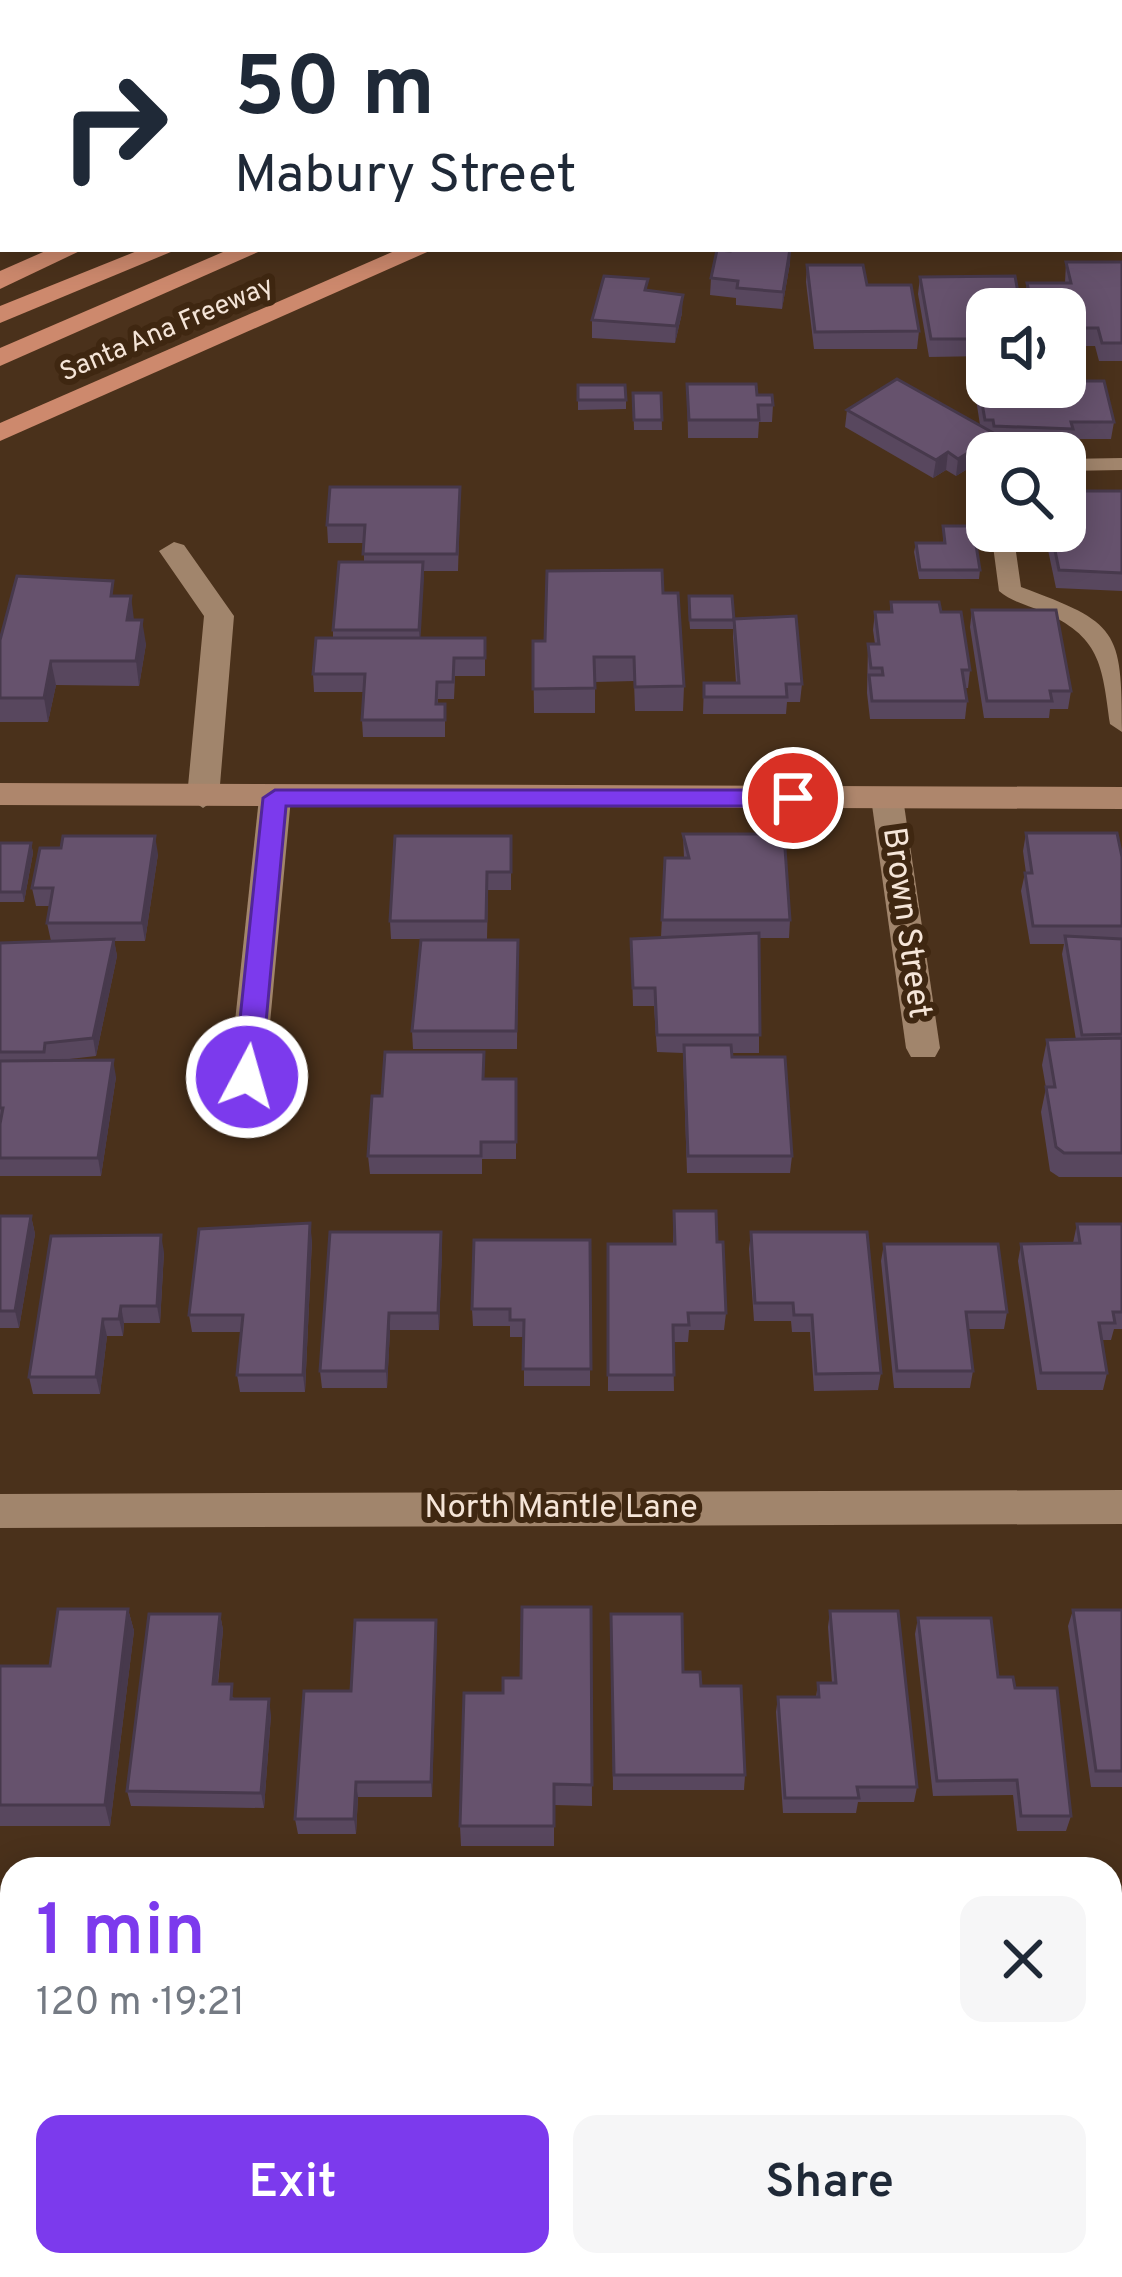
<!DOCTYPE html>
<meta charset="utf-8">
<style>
body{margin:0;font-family:Overpass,sans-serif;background:#f6f6f7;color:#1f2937;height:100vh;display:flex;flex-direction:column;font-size:45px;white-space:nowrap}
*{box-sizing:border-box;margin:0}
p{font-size:39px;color:#747a83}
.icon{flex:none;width:66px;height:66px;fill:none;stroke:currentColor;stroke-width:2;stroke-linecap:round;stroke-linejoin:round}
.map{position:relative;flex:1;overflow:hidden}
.sheet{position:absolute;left:0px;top:1857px;width:1122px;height:420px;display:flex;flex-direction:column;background:#fff;border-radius:36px 36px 0 0;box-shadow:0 6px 30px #0003}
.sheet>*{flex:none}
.top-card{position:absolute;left:0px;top:0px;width:1122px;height:252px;box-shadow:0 6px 30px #0003;background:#fff;color:#1f2937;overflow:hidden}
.controls{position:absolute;left:966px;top:288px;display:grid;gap:24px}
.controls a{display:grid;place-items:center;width:120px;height:120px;border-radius:24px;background:#fff;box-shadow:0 6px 30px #0003;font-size:60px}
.pin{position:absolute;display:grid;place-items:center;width:102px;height:102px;color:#fff;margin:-51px;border:6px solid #fff;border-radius:50%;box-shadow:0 3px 12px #0007}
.me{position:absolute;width:132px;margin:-66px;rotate:6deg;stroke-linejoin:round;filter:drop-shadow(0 0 9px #0008)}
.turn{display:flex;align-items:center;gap:42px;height:252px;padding:0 36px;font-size:54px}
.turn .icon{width:156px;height:156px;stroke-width:2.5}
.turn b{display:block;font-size:84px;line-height:102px}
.round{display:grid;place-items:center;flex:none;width:126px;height:126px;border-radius:24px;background:#f6f6f7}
.head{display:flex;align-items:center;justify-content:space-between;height:204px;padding:0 36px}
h1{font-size:72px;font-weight:600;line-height:90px;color:#7c3aed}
.primary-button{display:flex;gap:24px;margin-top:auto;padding:24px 36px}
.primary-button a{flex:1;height:138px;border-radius:24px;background:#7c3aed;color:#fff;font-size:48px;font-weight:600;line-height:138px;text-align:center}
.primary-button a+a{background:#f6f6f7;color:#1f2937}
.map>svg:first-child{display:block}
</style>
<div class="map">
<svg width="1122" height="2277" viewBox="0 0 1122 2277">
<rect width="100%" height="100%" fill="#4a311b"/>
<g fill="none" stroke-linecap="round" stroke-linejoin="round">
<g fill="#a1856c" fill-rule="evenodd">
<path d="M1122 458V470L1065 471V459Z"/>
<path d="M991 531H1013L1021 587C1118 623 1122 629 1122 732L1110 724C1102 665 1101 636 1041 611 1027 605 1010 601 999 591Z"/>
</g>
<g fill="#a1856c" fill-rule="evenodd">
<rect x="1119" y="222" width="3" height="16"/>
<path d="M174 542 184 545 234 616 219 797 203 808 187 797 204 616 159 551Z"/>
<path d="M275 787 291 798 265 1077 259 1086H235L229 1077 259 798Z"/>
<path d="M887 787 903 798 940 1048 935 1057H911L906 1048 871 798Z"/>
<path d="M1122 1490V1524L0 1528V1494Z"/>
</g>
<path fill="#ae866c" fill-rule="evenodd" d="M0 783 1122 787V809L0 805Z"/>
<g fill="#cd896d" fill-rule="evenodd">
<path d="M3 227V243L0 244V228Z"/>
<path d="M50 249H84L0 289V271Z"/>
<path d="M142 249H178L0 323V306Z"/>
<path d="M230 249H265L0 366V348Z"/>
<path d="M399 249H434L0 441V423Z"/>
</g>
</g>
<g fill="#58475e">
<path d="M0 0H46L3 3V38H0Z"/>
<rect x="1119" y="18" width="3" height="175"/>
<path d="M1066 262H1122V361H1099L1095 346H1065V309H1027L1025 300 1027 283H1065Z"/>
<path d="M790 263 782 309 736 305V298L710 295 711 278Z"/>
<path d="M807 265 867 285 919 331 917 349H814L806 282Z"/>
<path d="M920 277 987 309V356L929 357 918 294Z"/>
<path d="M647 291 682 313 675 343 592 338V320Z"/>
<path d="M978 381 1114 422 1111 439H1071L1070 447 996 444 995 452 987 453V457L956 476 946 470 933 478 845 427 847 410 980 425 976 399Z"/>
<path d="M687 384 757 395 773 405 772 422H759L758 438H688Z"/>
<path d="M578 385 626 400V409L578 410Z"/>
<path d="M633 393H661L662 430H634Z"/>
<path d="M1122 491V591L1056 588 1044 531H1065Z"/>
<path d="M460 505 458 571H423L420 638H485V676H455L454 699H438V704H445V737H363L362 720 364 692H314L313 674 333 638V630L364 562V543H328L327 525Z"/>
<path d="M943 526 980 570 979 579H919L914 552 916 543H943Z"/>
<path d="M663 593 684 686 683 711H635L634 681 595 682V713H534L533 641H545Z"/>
<path d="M116 596 134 620 146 644 139 686 56 685 48 722H0V640Z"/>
<path d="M891 602 941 612 970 670 968 688H965L967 701 965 719H870L867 693 868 644H875L873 630 875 612H890Z"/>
<path d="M688 605 734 620 733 629H690Z"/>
<path d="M972 610 1071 691 1068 709H1050L1049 718H984L970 627Z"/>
<path d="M734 619 802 684 800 702H787L786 714H703L704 683H736L733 637Z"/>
<path d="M1026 833 1122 857V1177H1059L1050 1171 1041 1112 1046 1088 1042 1065 1047 1040H1076L1062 954 1064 944H1030L1021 891 1025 873H1026L1023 851Z"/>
<path d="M683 834 790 920 789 938H759V1053H732V1057L792 1156 790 1173H687L683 1053 657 1052 654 1006H633L631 939 661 937 665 858H684Z"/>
<path d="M511 836V890H488L487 939H391L390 921Z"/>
<path d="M0 843H31L33 853 24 902H0Z"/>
<path d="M158 854 145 941H114L117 956 96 1056 52 1061 116 1077 101 1176H0V943L51 941 47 923 50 906H36L32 888Z"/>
<path d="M518 940 517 1049H413L412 1031Z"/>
<path d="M484 1079H516V1159H482V1174H370L368 1156 382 1096Z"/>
<path d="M674 1211 717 1242 726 1313 724 1330H689L688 1342H673L674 1391H608V1244H673Z"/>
<path d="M0 1216H31L35 1234 19 1328H0Z"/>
<path d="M1077 1224H1122V1329H1114L1111 1340H1102L1107 1373 1103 1390H1037L1018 1261 1021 1244 1073 1243Z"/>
<path d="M751 1232 881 1373 878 1390 814 1391 810 1332H792L791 1321H754L749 1249Z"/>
<path d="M312 1240 305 1392H240L237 1375 242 1332H192L189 1315Z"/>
<path d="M590 1240V1386H524V1337H510V1326H473L472 1309Z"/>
<path d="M884 1244 1007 1312 1004 1329H968L973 1371 970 1388H894L881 1261Z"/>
<path d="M442 1249 439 1330H390L387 1388H322L320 1371Z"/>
<path d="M164 1252 160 1323H124L123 1336H107L100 1394H33L29 1377Z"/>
<path d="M591 1607 592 1806 554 1805V1846H461L460 1826 503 1693 521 1678Z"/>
<path d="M128 1609 134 1631 110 1826H0V1666H50Z"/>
<path d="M1073 1610H1122V1787H1091L1068 1626Z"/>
<path d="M830 1611 917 1787 914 1802H858L856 1813H783L776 1712 778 1697H816L818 1683H832L828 1627Z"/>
<path d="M220 1614 223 1630 218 1684 235 1699 271 1715 264 1808 131 1806 127 1791Z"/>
<path d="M611 1614 701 1686 745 1775 744 1790H613Z"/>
<path d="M918 1618 1015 1688 1071 1816 1066 1831H1017L1013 1795 933 1796 915 1634Z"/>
<path d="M436 1620 432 1797H358L356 1834H298L295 1819 351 1691Z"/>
<path d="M1110 2017 1122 2085V2233H1110Z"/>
<path d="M12 2024V2163H2L0 2177V2025Z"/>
</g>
<g fill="#47394c">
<path d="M3 71V89L0 90V72Z"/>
<path d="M791 249 790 263 782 309 783 292Z"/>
<path d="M683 295 682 313 675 343 676 326Z"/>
<path d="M997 435 995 452 987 453V457L956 476 958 459Z"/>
<path d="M948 452 946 470 933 478 936 460Z"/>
<path d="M423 562 424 579 420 647 419 630Z"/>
<path d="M131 596 134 620H127Z"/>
<path d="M142 620 146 644 139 686 136 661Z"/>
<path d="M51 661 56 685 48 722 44 698Z"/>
<path d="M155 836 158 854 145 941 142 923Z"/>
<path d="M31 843 33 853 24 902 22 892Z"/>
<path d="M114 939 117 956 96 1056 93 1038Z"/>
<path d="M113 1060 116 1077 101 1176 98 1158Z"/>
<path d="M31 1216 35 1234 19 1328 15 1311Z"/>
<path d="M310 1223 312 1240 305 1392 303 1375Z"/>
<path d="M441 1232 442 1249 439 1330 438 1313Z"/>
<path d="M161 1235 164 1252 160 1323 157 1306Z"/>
<path d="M121 1306 124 1323 123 1336 119 1319Z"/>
<path d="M389 1313 390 1330 387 1388 386 1371Z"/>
<path d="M103 1319 107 1336 100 1394 96 1377Z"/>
<path d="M128 1609 134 1631 110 1826 105 1805Z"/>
<path d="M220 1614 223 1630 216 1700 213 1684Z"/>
<path d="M436 1620 437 1636 432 1797 431 1782Z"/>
<path d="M269 1699 271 1715 264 1808 261 1793Z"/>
<path d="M356 1782 358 1797 356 1834 354 1819Z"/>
</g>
<g fill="#66526d" stroke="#47394c" stroke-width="3">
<path d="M0 0H21L20 3H3V22H0Z"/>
<rect x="1119" y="18" width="3" height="53"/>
<path d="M0 45 3 47V71L0 72Z"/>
<rect x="1119" y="77" width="3" height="44"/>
<rect x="1119" y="127" width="3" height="49"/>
<path d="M730 249H790L783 292 737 288 738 281 711 278 717 250 730 251Z"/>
<path d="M1066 262H1122V343H1102L1098 328H1065V309H1033L1027 283H1071Z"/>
<path d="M807 265H863L867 285H911L919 331 815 332Z"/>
<path d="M604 276 648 279 645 290 683 295 676 326 592 320Z"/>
<path d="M1015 276 1021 309H987V339H931L920 277Z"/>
<path d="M897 379 997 435 958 459 948 452 936 460 847 410Z"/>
<path d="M978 381H987V387H1065V381H1104L1114 422H1071L1073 429 994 426 993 420H985Z"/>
<path d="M687 384H756L757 395H772L773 405H758L759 420H689Z"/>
<path d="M578 385H625L626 400H578Z"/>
<path d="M633 393H661L662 420H634Z"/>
<path d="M330 487H460L457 554H363L365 525H327Z"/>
<path d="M1065 491H1122V573L1059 570 1051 531H1065Z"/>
<path d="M943 526H973L980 570H920L916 543H945Z"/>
<path d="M339 562H423L419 630H333Z"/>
<path d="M662 570 663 593H678L684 686 635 687 634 657H594L595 688 533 689V641H545L547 571Z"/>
<path d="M17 576 113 581 111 596H131L127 620H142L136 661H51L44 698H0V640Z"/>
<path d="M689 596H732L734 620H690Z"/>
<path d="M891 602H939L941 612H961L970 670H962L967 701H872L869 675H883L882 668H871L868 644H879L875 612H892Z"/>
<path d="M972 610H1056L1071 691H1050L1052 701H987Z"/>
<path d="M796 616 802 684H786L787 697H704V683H739L734 619Z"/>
<path d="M316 638H485V658H454L453 682H437L436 704H445V720H362L365 674H313Z"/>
<path d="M1026 833H1117L1122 857V926H1033L1025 873H1032Z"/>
<path d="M683 834H784L790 920H662L665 858H689Z"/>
<path d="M63 836H155L142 923H47L53 888H32L40 848H61Z"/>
<path d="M395 836H511V872H487L486 921H390Z"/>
<path d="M0 843H31L22 892H0Z"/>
<path d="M759 933 760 1035H657L655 988H633L631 939Z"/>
<path d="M1065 936 1122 939V1034L1082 1035Z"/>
<path d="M114 939 93 1038 45 1043 44 1052H0V943Z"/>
<path d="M421 940H518L516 1031H412Z"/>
<path d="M1122 1038V1153H1064L1056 1147 1046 1087H1055L1047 1040Z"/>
<path d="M684 1045H731L732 1057H785L792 1156H688Z"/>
<path d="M385 1052H484L483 1079H516V1142H481V1156H368L372 1096H382Z"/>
<path d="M113 1060 98 1158H0V1124L3 1108H0V1061Z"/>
<path d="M674 1211H716L717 1242H723L726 1313H688L689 1325H673L674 1375H608V1244H675Z"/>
<path d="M0 1216H31L15 1311H0Z"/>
<path d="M310 1223 303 1375H237L243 1315H189L199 1229Z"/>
<path d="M1077 1224H1122V1312H1113L1115 1323H1099L1107 1373H1041L1021 1244 1080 1243Z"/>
<path d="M330 1232H441L438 1313H389L386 1371H320Z"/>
<path d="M751 1232H867L881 1373 816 1374 812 1315H794L793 1303H755Z"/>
<path d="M161 1235 157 1306H121L119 1319H103L96 1377H29L51 1236Z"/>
<path d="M474 1240H590L591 1369H523L524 1320H510V1309H472Z"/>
<path d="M884 1244H998L1007 1312H966L973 1371H897Z"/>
<path d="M522 1607H591L592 1785 554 1784V1826H460L464 1693H503V1678H521Z"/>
<path d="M58 1609H128L105 1805H0V1666H50Z"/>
<path d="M1073 1610H1122V1771H1096Z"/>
<path d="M830 1611H898L917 1787H857L859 1798H785L778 1697H819L818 1683H836Z"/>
<path d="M149 1614H220L213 1684H232L231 1699H269L261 1793 127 1791Z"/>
<path d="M611 1614H682L683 1672H700L701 1686H741L745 1775H614Z"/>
<path d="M918 1618H991L998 1677H1013L1015 1688H1057L1071 1816H1021L1017 1780 937 1781Z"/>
<path d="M355 1620H436L431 1782H356L354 1819H295L304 1691H351Z"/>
<path d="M1110 2017H1113L1122 2085V2220H1110Z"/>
<path d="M12 2024V2149H0V2025Z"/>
</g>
<path fill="#7c3aed" stroke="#51269a" stroke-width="3" d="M275 790H793L805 798 793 806H286L261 1077 247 1087 234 1077 263 798Z"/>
<g text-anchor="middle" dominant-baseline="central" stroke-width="12" stroke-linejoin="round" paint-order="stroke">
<g font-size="27" fill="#f5e5d8" stroke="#3f2711">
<text transform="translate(167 330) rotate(-23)">Santa Ana Freeway</text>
</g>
<g font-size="33" fill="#f5e5d8" stroke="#3f2711">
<text transform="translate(905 923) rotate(82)">Brown Street</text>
<text x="561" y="1509">North Mantle Lane</text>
</g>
</g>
</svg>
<div class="controls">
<a><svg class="icon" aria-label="sound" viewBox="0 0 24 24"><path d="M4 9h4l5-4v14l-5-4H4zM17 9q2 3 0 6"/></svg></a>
<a><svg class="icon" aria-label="search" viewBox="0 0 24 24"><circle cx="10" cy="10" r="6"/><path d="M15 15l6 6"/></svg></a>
</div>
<div class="pin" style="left:793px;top:798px;background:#d93025"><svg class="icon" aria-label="arrive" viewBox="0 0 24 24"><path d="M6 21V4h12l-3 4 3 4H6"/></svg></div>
<svg class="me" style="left:247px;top:1077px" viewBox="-20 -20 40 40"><circle r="17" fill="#7c3aed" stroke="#fff" stroke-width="3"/><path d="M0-11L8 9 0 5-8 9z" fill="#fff"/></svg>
<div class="top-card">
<div class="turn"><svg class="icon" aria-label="right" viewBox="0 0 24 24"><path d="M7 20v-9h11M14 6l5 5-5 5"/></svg><div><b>50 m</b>Mabury Street</div></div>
</div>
<section class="sheet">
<div class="head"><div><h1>1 min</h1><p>120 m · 19:21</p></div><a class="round"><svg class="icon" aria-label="close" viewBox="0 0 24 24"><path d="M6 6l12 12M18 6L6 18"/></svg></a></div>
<div class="primary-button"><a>Exit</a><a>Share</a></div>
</section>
</div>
